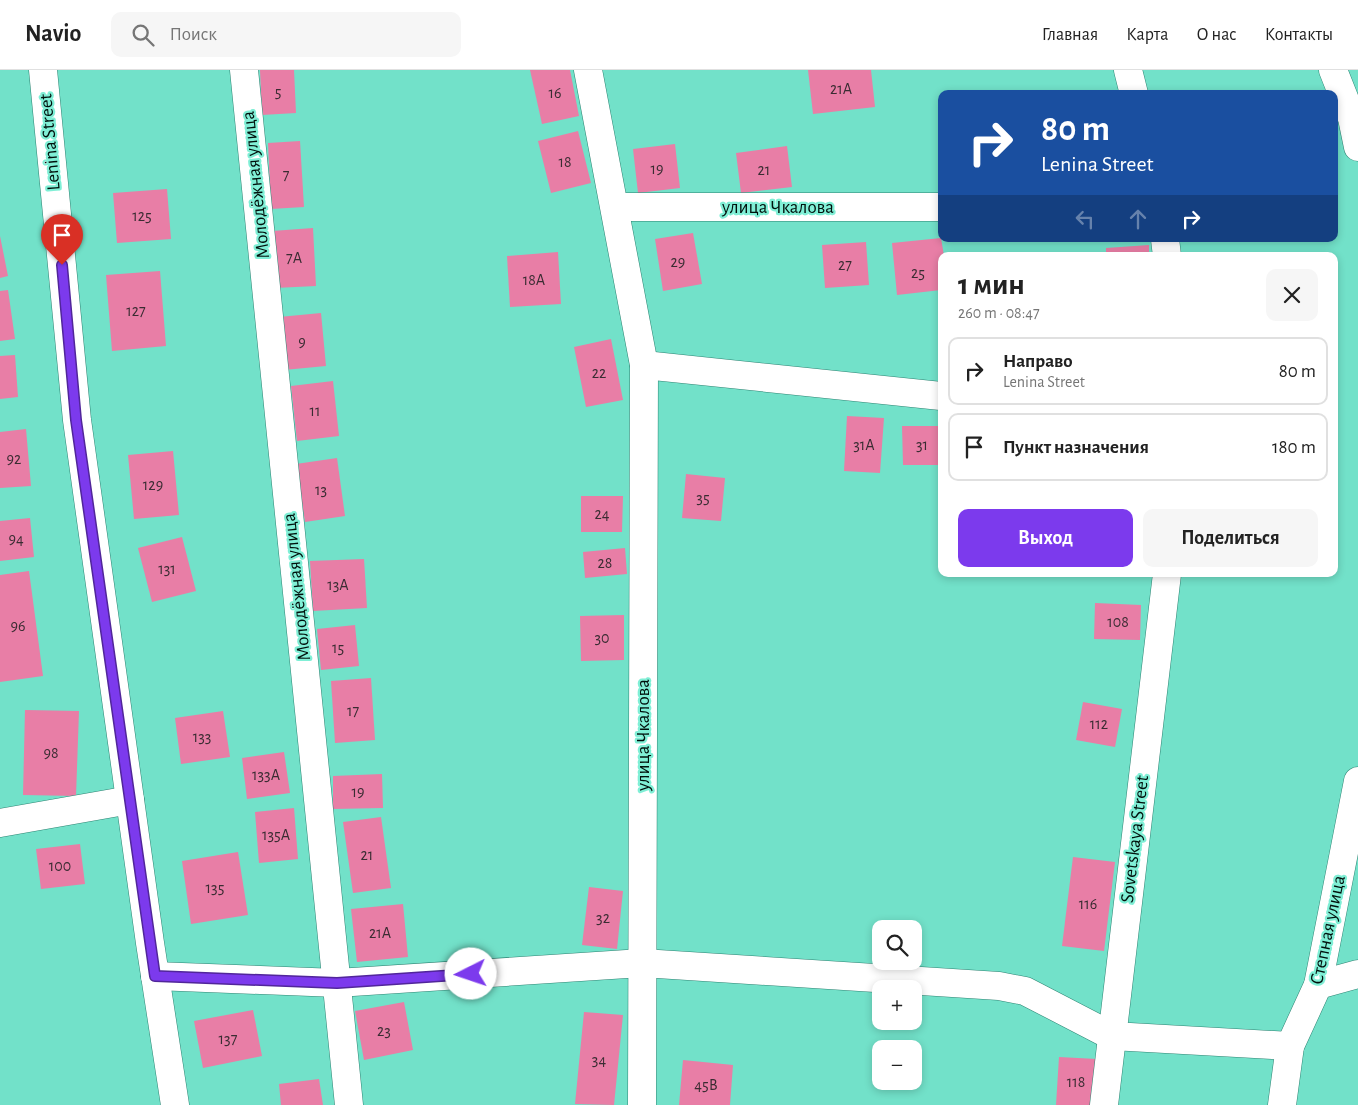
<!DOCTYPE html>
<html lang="ru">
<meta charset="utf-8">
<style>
body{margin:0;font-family:"Alegreya Sans",sans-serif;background:#f6f6f6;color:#222;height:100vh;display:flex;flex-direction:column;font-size:19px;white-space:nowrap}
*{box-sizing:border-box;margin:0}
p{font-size:16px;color:#767676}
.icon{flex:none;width:28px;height:28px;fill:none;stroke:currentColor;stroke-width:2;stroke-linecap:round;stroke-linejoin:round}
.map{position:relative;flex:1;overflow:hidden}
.side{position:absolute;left:938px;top:182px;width:400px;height:325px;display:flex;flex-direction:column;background:#fff;border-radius:10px;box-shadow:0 2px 8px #0003}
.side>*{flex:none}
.hud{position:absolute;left:938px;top:20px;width:400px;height:152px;border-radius:10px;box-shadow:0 2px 8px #0003;background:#1a4fa0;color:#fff;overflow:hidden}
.fabs{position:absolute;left:872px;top:850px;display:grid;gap:10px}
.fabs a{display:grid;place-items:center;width:50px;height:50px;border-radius:10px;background:#fff;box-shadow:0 2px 8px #0003;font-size:25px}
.pin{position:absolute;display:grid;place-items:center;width:42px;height:42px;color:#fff;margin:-51px -21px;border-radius:50% 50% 50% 0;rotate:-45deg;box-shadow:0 0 5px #0007}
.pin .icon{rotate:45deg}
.me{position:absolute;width:55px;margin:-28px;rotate:266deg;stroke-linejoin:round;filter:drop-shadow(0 0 4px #0008)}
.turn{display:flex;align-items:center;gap:18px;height:105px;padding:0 20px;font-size:22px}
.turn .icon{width:65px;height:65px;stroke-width:2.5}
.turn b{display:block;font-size:35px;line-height:42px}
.lanes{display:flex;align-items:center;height:48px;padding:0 20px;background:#0003;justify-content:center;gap:25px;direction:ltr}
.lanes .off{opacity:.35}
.round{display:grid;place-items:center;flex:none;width:52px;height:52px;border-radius:10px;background:#f6f6f6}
.overview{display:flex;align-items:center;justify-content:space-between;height:85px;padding:0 20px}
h1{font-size:30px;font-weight:600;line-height:38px}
.button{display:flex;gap:10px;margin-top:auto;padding:10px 20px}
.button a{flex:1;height:58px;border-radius:10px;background:#7c3aed;color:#fff;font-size:20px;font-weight:600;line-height:58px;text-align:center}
.button a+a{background:#f6f6f6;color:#222}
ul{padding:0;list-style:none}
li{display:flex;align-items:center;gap:15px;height:68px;margin:0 10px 8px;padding:0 10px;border:2px solid #e0e0e0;border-radius:10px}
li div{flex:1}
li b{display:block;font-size:19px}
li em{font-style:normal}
header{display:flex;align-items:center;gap:30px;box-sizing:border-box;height:70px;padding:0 25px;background:#fff;border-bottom:1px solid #e0e0e0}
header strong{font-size:24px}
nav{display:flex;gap:28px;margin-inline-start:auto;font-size:18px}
.search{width:350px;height:45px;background:#f6f6f6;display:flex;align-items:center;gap:12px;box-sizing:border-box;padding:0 18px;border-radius:10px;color:#767676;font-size:19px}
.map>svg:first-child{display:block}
</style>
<header>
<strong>Navio</strong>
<div class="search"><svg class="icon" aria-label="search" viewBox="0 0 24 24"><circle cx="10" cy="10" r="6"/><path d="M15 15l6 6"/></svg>Поиск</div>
<nav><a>Главная</a><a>Карта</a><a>О нас</a><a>Контакты</a></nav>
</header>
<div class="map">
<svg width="1358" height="1035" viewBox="0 0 1358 1035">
<rect width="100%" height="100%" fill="#72e1c9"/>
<g fill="#e87ea6">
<path d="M260 0H294L296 43 262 45Z"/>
<path d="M530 0H570L579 46 542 54Z"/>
<path d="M808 0H871L875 37 813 44Z"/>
<path d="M578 61 591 113 551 123 538 71Z"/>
<path d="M300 71 304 137 271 139 268 73Z"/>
<path d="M675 74 680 118 638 123 633 79Z"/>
<path d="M787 76 792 117 741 123 736 83Z"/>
<path d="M167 119 171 169 117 173 113 123Z"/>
<path d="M313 158 316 216 275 218 272 161Z"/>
<path d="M693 163 702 214 663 221 655 169Z"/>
<path d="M0 166 8 206 0 208Z"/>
<path d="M941 168 944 186H941V220L897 225 892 173Z"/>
<path d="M866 172 869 215 825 218 822 175Z"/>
<path d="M1149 175V186H1106V178Z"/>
<path d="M558 182 561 234 510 237 507 186Z"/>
<path d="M160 201 166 276 112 281 106 205Z"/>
<path d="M8 220 15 269 0 271V221Z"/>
<path d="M321 243 326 296 284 300 279 247Z"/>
<path d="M611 269 623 330 586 337 574 277Z"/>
<path d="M15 285 18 327 0 329V286Z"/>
<path d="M333 311 339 366 297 371 291 316Z"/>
<path d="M847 346 884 348 880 403 844 401Z"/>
<path d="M902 356H941V395H903Z"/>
<path d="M26 359 31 416 0 418V362Z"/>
<path d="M173 381 179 445 134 449 128 385Z"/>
<path d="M337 388 345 446 305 452 296 394Z"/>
<path d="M686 404 725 408 721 451 682 448Z"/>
<path d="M581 426H623L622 462H581Z"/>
<path d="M30 448 34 487 0 491V451Z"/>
<path d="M182 467 196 521 152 532 138 478Z"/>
<path d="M625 478 627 504 585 508 583 482Z"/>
<path d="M364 489 367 538 313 541 310 491Z"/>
<path d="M29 501 43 606 0 612V505Z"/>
<path d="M1095 533 1141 535 1140 570 1094 569Z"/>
<path d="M624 545V590L581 591 580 546Z"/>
<path d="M355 555 359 596 321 600 317 559Z"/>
<path d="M371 608 375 670 335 673 331 611Z"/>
<path d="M1083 632 1122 639 1115 677 1076 670Z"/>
<path d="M25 640 79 641 76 726 23 725Z"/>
<path d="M223 641 230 687 181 694 175 648Z"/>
<path d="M284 682 290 723 247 729 242 688Z"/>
<path d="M382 704 383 738 333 739V706Z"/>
<path d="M294 738 298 789 259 793 255 742Z"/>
<path d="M381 747 391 818 353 823 343 752Z"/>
<path d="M80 774 85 814 41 819 36 779Z"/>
<path d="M238 782 248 845 191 854 182 791Z"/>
<path d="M1073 787 1115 792 1104 881 1062 876Z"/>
<path d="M589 817 623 821 617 879 582 875Z"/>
<path d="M403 834 408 887 357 892 351 839Z"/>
<path d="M404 932 413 980 364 990 355 941Z"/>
<path d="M253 940 262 986 203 998 194 951Z"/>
<path d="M584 942 623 945 614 1035 575 1034Z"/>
<path d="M1059 987 1097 989 1094 1035H1056Z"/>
<path d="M683 990 733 995 730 1035H679Z"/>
<path d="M319 1009 323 1035H281L279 1014Z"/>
</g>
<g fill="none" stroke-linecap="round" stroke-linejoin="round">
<defs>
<g id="minor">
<path d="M244 0 349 1035"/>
<path d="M588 0 644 295 642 1035"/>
<path d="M1128 0 1134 24"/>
<path d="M1333 0 1352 48 1358 77"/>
<path d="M615 137H941"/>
<path d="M1165 169 1167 186"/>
<path d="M644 295 941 326"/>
<path d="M0 753 130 730"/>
<path d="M155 906 337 913 642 893 999 916 1025 921 1112 966 1290 976"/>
<path d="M1318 915 1358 904"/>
<path d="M1104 1035 1167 504"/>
<path d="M1282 1035 1290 976 1318 915 1358 711"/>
</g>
<path id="major" d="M43 0 77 350 150 873 175 1035"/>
</defs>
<use href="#minor" stroke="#2d8473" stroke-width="29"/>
<use href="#major" stroke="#2d8473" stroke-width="29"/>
<use href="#minor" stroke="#fff" stroke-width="28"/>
<use href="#major" stroke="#fff" stroke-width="28"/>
</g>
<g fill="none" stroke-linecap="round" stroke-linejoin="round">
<defs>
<path id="route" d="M62 195 76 350 155 906 337 913 471 904"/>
</defs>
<use href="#route" stroke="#51269a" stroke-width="12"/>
<use href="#route" stroke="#7c3aed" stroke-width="9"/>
</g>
<g text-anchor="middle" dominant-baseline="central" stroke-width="4.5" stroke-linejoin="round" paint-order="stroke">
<g font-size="16" fill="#3a2c32">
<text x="841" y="19">21А</text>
<text x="278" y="22">5</text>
<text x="555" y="23">16</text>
<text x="565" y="92">18</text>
<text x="657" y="99">19</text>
<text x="764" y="100">21</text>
<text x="286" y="105">7</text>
<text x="142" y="146">125</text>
<text x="294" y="188">7А</text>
<text x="678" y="192">29</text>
<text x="845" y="195">27</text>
<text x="918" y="203">25</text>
<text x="534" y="210">18А</text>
<text x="136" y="241">127</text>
<text x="302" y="272">9</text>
<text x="599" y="303">22</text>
<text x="315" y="341">11</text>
<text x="864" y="375">31А</text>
<text x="922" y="375">31</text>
<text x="14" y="389">92</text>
<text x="153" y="415">129</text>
<text x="321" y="420">13</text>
<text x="703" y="428">35</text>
<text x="602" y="444">24</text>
<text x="16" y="469">94</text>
<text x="605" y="493">28</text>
<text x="167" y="499">131</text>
<text x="338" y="515">13А</text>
<text x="1118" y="552">108</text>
<text x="18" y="556">96</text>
<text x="602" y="568">30</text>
<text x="338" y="578">15</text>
<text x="353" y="641">17</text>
<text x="1099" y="654">112</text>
<text x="202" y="667">133</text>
<text x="51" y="683">98</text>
<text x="266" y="705">133А</text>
<text x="358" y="722">19</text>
<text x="276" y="765">135А</text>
<text x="367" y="785">21</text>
<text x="60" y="796">100</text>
<text x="215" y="818">135</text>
<text x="1088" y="834">116</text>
<text x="603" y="848">32</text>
<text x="380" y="863">21А</text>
<text x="384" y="961">23</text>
<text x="228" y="969">137</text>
<text x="599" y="990">34</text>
<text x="1076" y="1012">118</text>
<text x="706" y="1015">45В</text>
</g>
<g font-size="19" fill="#00100c" stroke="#80efd6">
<text transform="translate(50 72) rotate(-95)">Lenina Street</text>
<text transform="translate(256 115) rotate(-96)">Молодёжная улица</text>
<text x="778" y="137">улица Чкалова</text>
<text transform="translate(297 517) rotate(-96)">Молодёжная улица</text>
<text transform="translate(643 665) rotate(-90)">улица Чкалова</text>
<text transform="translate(1135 769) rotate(-83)">Sovetskaya Street</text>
<text transform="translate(1328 860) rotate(-78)">Степная улица</text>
</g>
</g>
</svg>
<div class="fabs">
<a><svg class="icon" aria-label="search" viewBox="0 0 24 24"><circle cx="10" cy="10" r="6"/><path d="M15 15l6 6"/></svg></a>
<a>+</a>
<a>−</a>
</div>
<div class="pin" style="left:62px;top:195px;background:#d93025"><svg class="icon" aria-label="arrive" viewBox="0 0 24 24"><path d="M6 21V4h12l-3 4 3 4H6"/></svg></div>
<svg class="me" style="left:471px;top:904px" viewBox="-20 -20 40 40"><circle r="19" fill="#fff"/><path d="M0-13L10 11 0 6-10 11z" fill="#7c3aed"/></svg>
<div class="hud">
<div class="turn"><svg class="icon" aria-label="right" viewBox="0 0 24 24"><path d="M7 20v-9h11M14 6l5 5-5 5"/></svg><div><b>80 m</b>Lenina Street</div></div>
<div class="lanes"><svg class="icon off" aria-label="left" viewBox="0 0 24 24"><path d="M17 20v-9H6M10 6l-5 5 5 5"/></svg><svg class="icon off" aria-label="ahead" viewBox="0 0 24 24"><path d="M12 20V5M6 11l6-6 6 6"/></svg><svg class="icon" aria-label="right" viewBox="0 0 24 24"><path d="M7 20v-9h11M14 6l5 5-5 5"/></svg></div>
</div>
<section class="side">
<div class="overview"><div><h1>1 мин</h1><p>260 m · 08:47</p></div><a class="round"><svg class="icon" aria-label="close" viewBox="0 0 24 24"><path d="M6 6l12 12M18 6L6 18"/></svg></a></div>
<ul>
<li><svg class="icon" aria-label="right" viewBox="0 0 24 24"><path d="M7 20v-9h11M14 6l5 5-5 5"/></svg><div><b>Направо</b><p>Lenina Street</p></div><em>80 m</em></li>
<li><svg class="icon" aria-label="arrive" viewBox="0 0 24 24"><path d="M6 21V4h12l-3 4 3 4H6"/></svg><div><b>Пункт назначения</b></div><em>180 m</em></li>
</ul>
<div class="button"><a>Выход</a><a>Поделиться</a></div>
</section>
</div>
